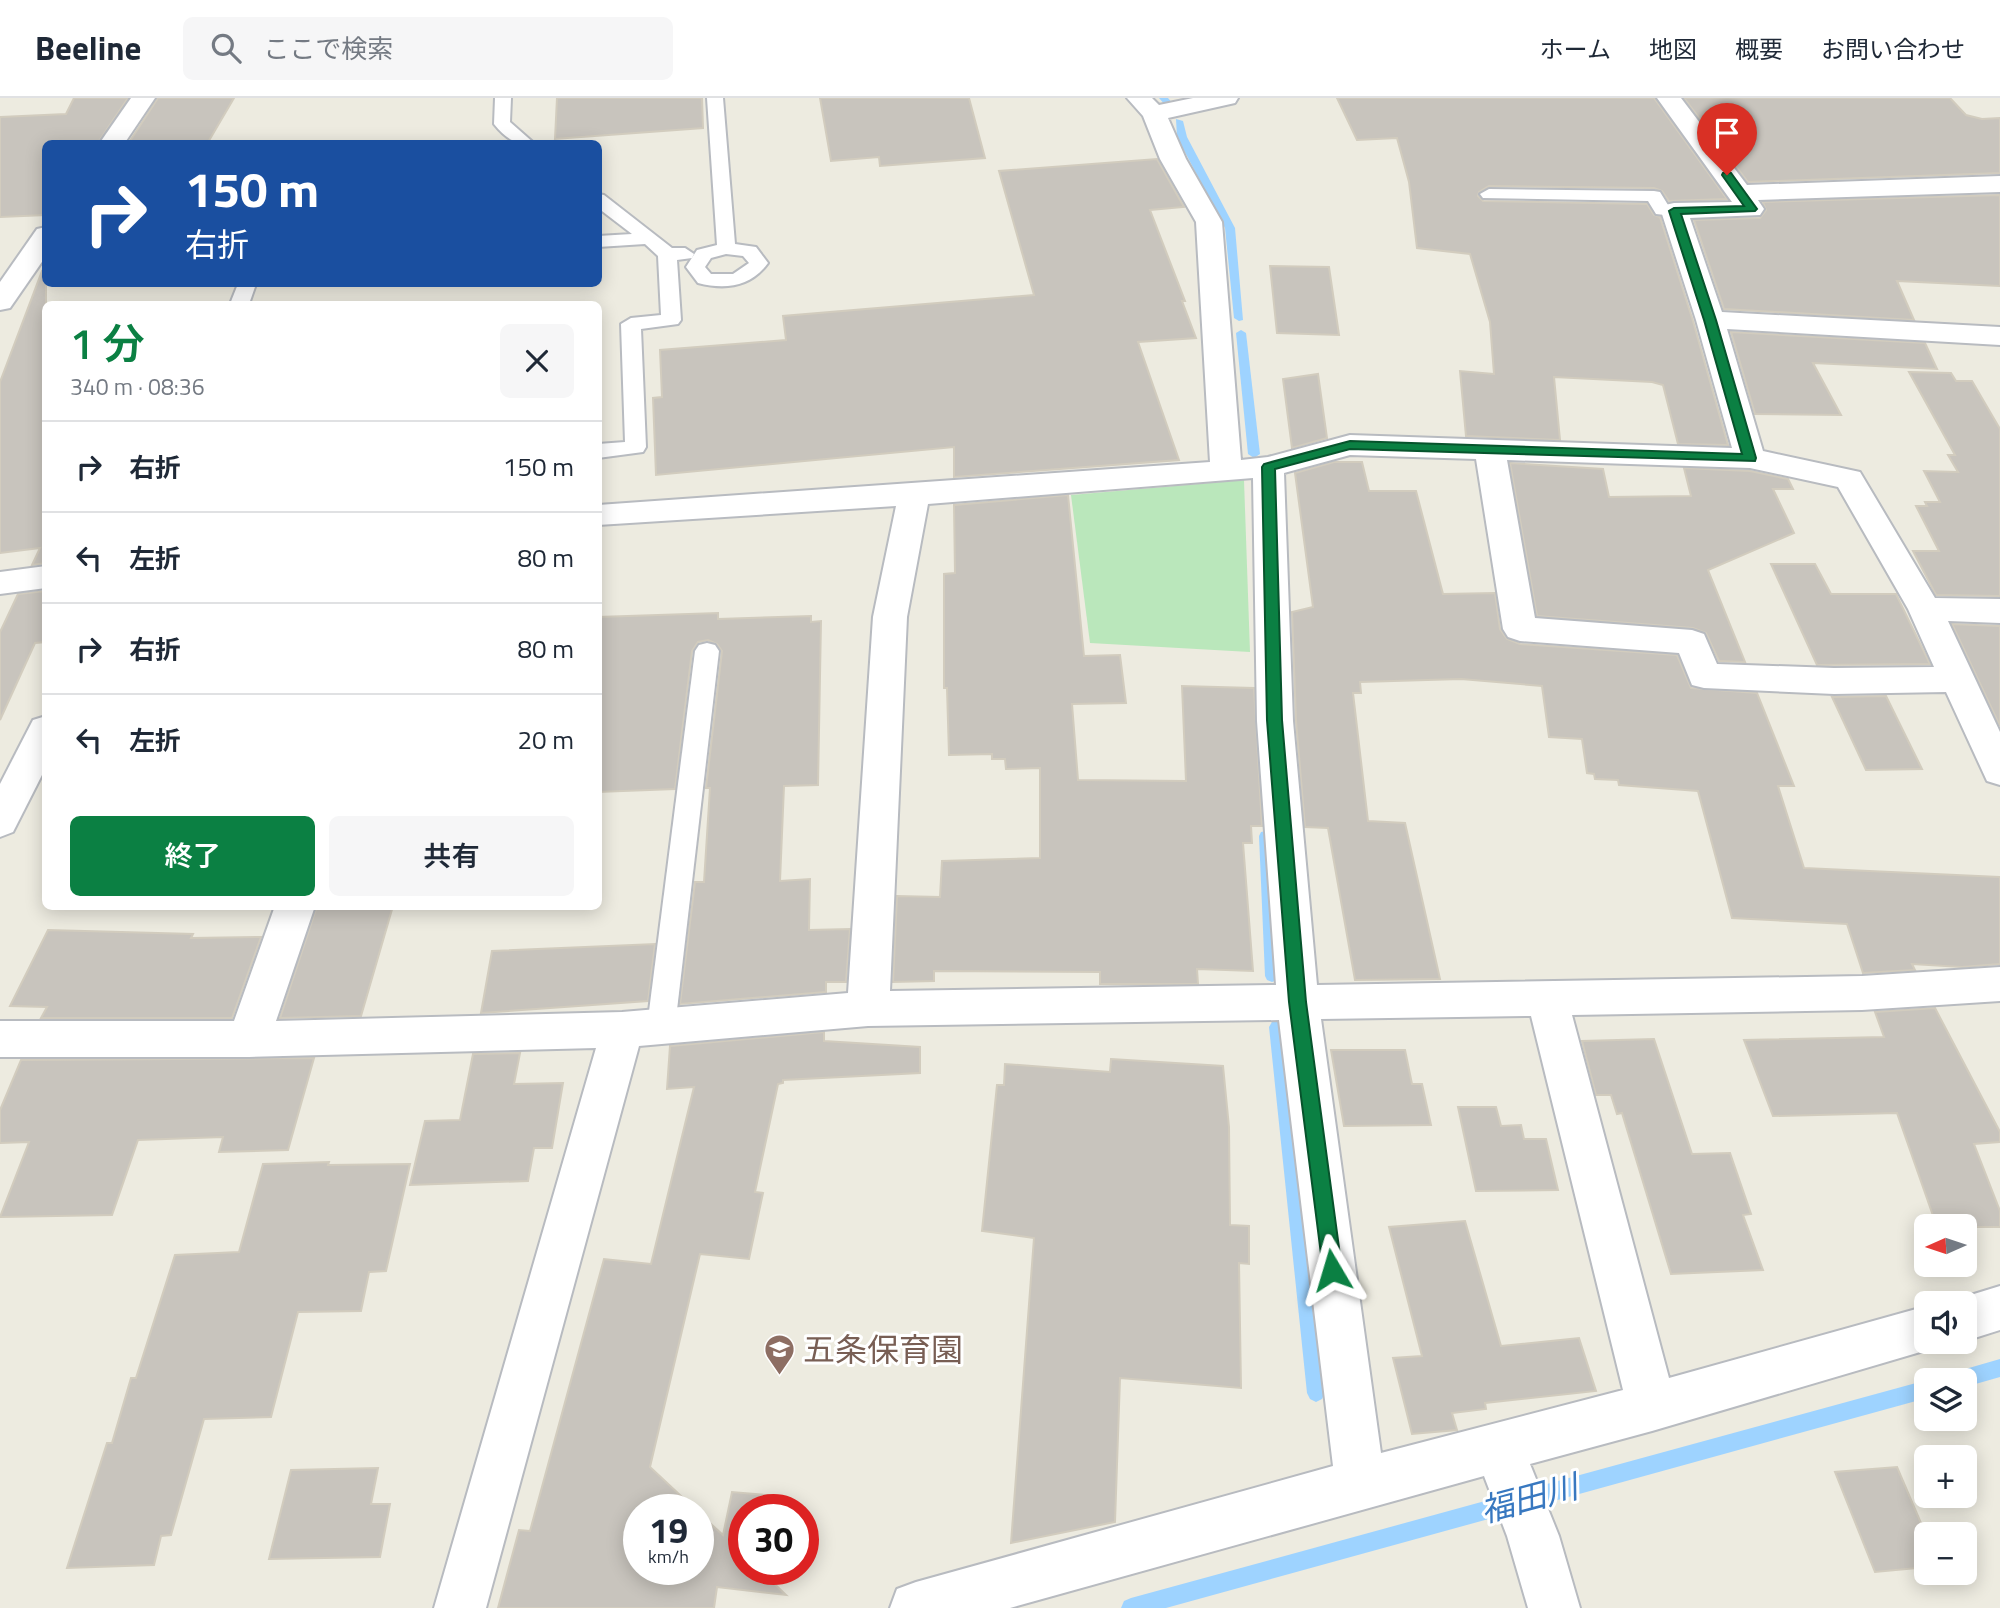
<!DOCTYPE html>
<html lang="ja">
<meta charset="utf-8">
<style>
body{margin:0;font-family:"Titillium Web","Noto Sans JP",sans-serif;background:#f6f6f7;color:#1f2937;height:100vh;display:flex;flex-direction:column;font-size:26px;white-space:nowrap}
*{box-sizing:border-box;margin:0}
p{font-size:23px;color:#747a83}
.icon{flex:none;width:38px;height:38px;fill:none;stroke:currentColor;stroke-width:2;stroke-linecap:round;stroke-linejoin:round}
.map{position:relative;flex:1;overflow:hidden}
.details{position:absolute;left:42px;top:203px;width:560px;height:609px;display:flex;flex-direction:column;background:#fff;border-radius:10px;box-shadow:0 4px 18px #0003}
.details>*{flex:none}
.banner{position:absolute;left:42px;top:42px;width:560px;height:147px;border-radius:10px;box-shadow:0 4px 18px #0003;background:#1a4fa0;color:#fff;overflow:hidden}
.needle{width:46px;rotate:267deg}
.tools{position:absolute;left:1914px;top:1116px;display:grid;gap:14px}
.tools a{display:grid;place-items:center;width:63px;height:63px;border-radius:10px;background:#fff;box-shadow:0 4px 18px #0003;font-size:35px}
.speed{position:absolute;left:623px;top:1396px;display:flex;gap:14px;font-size:35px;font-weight:700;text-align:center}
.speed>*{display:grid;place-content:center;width:91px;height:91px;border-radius:50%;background:#fff;box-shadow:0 4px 18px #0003;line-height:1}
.speed small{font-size:18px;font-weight:400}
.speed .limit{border:10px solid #d22;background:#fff;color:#111}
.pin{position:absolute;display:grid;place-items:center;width:60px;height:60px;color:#fff;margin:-72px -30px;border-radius:50% 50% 50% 0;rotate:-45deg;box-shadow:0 0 7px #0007}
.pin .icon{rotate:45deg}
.me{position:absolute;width:77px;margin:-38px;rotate:353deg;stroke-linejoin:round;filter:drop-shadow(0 0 5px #0008)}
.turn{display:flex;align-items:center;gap:24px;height:147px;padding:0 28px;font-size:32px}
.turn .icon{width:91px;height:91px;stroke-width:2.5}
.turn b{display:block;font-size:49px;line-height:60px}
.round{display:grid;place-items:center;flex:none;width:74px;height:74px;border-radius:10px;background:#f6f6f7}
.overview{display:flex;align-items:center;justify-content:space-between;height:119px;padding:0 28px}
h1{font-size:42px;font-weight:600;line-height:52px;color:#0b8043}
.action{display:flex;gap:14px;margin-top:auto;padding:14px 28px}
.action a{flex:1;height:80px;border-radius:10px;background:#0b8043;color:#fff;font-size:28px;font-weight:600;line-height:80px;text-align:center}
.action a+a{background:#f6f6f7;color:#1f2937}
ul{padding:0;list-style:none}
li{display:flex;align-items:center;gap:21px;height:91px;padding:0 28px;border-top:2px solid #e0e1e3}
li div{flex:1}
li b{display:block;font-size:26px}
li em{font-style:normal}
header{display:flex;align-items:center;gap:42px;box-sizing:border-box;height:98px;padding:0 35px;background:#fff;border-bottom:2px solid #e0e1e3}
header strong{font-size:33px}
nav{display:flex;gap:38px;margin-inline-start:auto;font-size:24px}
.search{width:490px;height:63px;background:#f6f6f7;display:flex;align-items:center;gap:18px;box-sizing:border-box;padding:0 24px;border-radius:10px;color:#747a83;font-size:26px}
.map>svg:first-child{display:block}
</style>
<header>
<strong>Beeline</strong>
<div class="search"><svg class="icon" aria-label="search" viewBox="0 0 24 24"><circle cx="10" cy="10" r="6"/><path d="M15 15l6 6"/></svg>ここで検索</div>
<nav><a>ホーム</a><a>地図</a><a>概要</a><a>お問い合わせ</a></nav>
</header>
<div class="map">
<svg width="2000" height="1510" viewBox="0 0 2000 1510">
<rect width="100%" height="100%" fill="#edebe0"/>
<path fill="#bae7bb" d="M1244 382 1250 554 1090 545 1071 397Z"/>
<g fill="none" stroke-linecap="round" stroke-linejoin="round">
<g fill="#9ed3ff" fill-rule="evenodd">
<path d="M1159 0H1168L1173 6 1166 8Z"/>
<path d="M1176 21 1183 23 1187 39 1235 130 1243 222 1239 223 1234 220 1225 130 1177 39Z"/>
<path d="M1241 232 1246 235 1260 356 1254 360 1248 356 1236 235Z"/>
<path d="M1266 733 1271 734 1273 738 1279 878 1277 882 1272 884 1267 882 1265 878 1259 738 1261 734Z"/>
<path d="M1277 923 1282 924 1285 929 1325 1295 1322 1301 1316 1304 1310 1301 1307 1295 1269 929 1272 924Z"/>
<path d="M2000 1261V1279L1965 1289V1283H1946L1949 1277 1955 1274Z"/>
<path d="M1927 1282V1300L1166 1510H1121L1124 1503 1131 1500Z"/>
</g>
</g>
<g fill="#c8c4bd" stroke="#d2ccbe" stroke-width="2">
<path d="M74 0H128L97 46H46V117L0 119V19L66 16Z"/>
<path d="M158 0H234L207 46H128Z"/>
<path d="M557 0H702L703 30 555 41Z"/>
<path d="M820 0H969L985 60 880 68 879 59 831 63Z"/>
<path d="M1337 0H1654L1727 101 1669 103 1662 93 1654 90 1489 88 1479 94 1478 98 1483 103 1647 106 1654 117 1660 119 1693 223 1728 347 1678 346 1663 287 1652 284 1554 279 1560 342 1466 338 1460 273 1494 276 1490 224 1470 156 1417 150 1409 84 1397 40 1357 42Z"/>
<path d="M1684 0H1950L1966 17 1982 21 2000 20V75L1748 84Z"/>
<path d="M1157 61 1184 109 1150 112 1185 203H1182L1196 240 1138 244 1179 362 954 379V349L656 377 653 300 662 299 660 252 786 242 783 218 1034 197 999 73Z"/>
<path d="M2000 97V188L1897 183 1914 222 1724 211 1694 122 1760 120 1766 112 1763 104Z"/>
<path d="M1270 168 1329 169 1339 237 1277 235Z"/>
<path d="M42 173 46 174V465L32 467 40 450 0 455V284Z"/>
<path d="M1731 234 1925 245 1937 271 1813 265 1841 317 1755 316Z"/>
<path d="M1909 274 1951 275 1956 283H1972L2000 331V498L1936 497 1913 453H1939L1916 408H1927L1925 404H1940L1924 373 1958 374 1948 357H1955Z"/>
<path d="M1318 276 1327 340 1292 350 1283 281Z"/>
<path d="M1334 364H1362L1369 393H1416L1443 496 1495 495 1500 531 1507 541 1520 546 1677 557 1691 590 1757 595 1794 688H1778L1804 770 2000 779V866L1962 869 1912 866 1915 872 1863 875 1847 826 1732 820 1698 693 1619 687 1618 682 1595 681 1594 676 1587 675 1582 641 1549 639 1542 588 1461 581 1360 584 1361 595H1353L1368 723 1405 725 1440 881 1355 882 1328 730 1305 729 1296 623 1292 514 1313 509 1295 375Z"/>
<path d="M1510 365 1603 371 1609 399 1691 398 1684 370 1750 373 1788 381 1793 391H1773L1794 435 1708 472 1745 564 1719 563 1706 535 1693 530 1537 518Z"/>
<path d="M1068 397 1084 558 1120 557 1126 605 1072 606 1078 682 1186 683 1182 588 1254 590 1262 728H1251L1252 745H1243L1253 873 1197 871 1198 886H1100V874L934 873V883L893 884 897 798 940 799 942 763 1040 760V670L1006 671 1005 661H992V656L949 657 947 590H944V476L955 475 954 407Z"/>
<path d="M1771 466H1815L1831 496H1896L1930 566 1817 567Z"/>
<path d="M46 493V544L35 545 0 622V534L18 496Z"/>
<path d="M718 515V521L811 518V524L821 523 818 687 784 688 780 783 810 781 809 832 850 831 846 884H826V894L680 906 695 784H704L710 690H706L722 553 717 546 708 542 698 544 692 553 675 691 598 694V519Z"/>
<path d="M1952 526 2000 528V628Z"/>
<path d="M1886 598 1922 671 1866 672 1832 599Z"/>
<path d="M317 808H393L361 918 280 920Z"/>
<path d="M48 832 193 836 191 840 261 839 232 920H41L47 909 10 908Z"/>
<path d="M655 846 648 903 481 915 492 853Z"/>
<path d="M1935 910 2000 1034V1044L1974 1046 2000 1113V1129H1937L1897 1015 1773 1018 1744 942 1884 939 1875 914Z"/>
<path d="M824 934V943L920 949V975L783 982V985L778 986 755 1094 763 1095 749 1161 700 1156 650 1369 696 1412H639V1472H698V1414L723 1437 732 1394 777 1398 774 1412H744V1472H763V1475L786 1497 717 1489 714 1510H498L519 1432 530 1433 604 1161 651 1166 694 989 667 991 670 948Z"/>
<path d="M1654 941 1692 1056 1730 1055 1751 1116 1743 1117 1763 1172 1671 1176 1622 1015 1617 1016 1611 997H1596L1582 943Z"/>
<path d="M1331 952H1405L1412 986H1422L1431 1027 1344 1028Z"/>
<path d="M520 955 514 986 563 985 552 1050H534L528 1083 410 1087 425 1023 460 1022 473 956Z"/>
<path d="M314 960 288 1052 219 1054 223 1039 138 1042 112 1117 0 1119 29 1044 0 1045V1012L21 962Z"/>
<path d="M1111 961 1223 968 1229 1029 1230 1127 1249 1128V1166L1239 1165 1241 1290 1120 1280 1115 1424 1011 1445 1034 1140 982 1133 997 987H1004L1005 966 1110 974Z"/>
<path d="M1458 1009H1496L1501 1028 1521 1027 1524 1041H1546L1558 1092 1476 1093Z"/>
<path d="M329 1064 328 1067 410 1066 386 1173 369 1174 361 1213 298 1214 271 1319 204 1321 171 1437 161 1438 154 1467 67 1470 107 1345H112L131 1280H136L175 1157 239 1154 263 1066Z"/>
<path d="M1465 1123 1501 1248 1579 1240 1596 1293 1485 1305 1486 1311 1452 1315 1457 1332 1412 1336 1393 1260 1422 1258 1389 1129Z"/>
<path d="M1897 1369 1927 1439V1469L1875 1474 1835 1374Z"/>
<path d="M378 1370 371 1406H390L380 1459 269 1461 291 1372Z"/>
</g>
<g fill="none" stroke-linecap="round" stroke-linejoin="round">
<defs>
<g id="lane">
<path d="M495 0H511L510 24 535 46C515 46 507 42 494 26Z"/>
<path d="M707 0H723L735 146 756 149 768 165C751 189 725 192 698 185L686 169 697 152 717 147ZM726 156 743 158 749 165 733 176H711L705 169 711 160Z"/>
<path d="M1489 91 1654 93 1660 94 1668 107 1680 109 1683 113 1674 118 1656 116 1648 103 1483 100 1480 96Z"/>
<path d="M598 96 604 97 672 150H685L694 156 692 160 677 162 681 222 678 226 641 231 646 349 643 354 598 360V346L625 344 621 226 631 220 661 217 658 158 645 146 598 149V138L632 136 598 110Z"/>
<path d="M238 186H256L249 206H230Z"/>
<path d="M707 545 715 547 719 553 675 929 671 938 661 941 651 938 647 929 695 553 699 547Z"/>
</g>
<g id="street">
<path d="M131 0H155L124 46H99Z"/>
<path d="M1127 0H1152L1159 7 1193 0H1238L1235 5 1168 20 1186 61 1222 124 1241 362 1268 359 1350 337 1732 350 1696 222 1661 113 1665 107 1674 105 1732 104 1657 0H1681L1747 87 2000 78V94L1758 102 1764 111 1760 117 1690 120 1722 214 2000 229V247L1727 231 1763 353 1860 374 1935 500 2000 501V525L1948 523 2000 634V687L1987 683 1946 594 1834 596 1704 590 1692 587 1679 555 1520 543 1508 539 1503 531 1476 361 1350 357 1284 375 1293 623 1317 887 1862 878 2000 869V903L1862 912 1572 917 1669 1280 1927 1208V1244H1945L1944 1247 1652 1333 1530 1366 1559 1438 1580 1510H1528L1507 1438 1484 1378 1010 1510H890L897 1491 916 1484 1333 1368 1279 922 868 928 639 948 486 1510H434L596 950 249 959H0V923H234L275 808H315L276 923 622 914 848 895 873 519 896 408 598 427V407L1210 364 1196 124 1160 61 1143 18ZM1507 362 1750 370 1838 389 1908 511 1934 569 1834 570 1717 566 1704 536 1692 532 1535 520ZM1253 380 1257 623 1276 887 890 893 907 519 928 406ZM1531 918 1623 1292 1381 1355 1321 921Z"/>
<path d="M46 129V158L10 210 0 212V184L37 131Z"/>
<path d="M46 468V490L0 496V474Z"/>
<path d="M46 618V669L13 734 0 739V686L33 622Z"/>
<path d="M2000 1188V1232L1965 1243V1206L1948 1204Z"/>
</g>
</defs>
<use href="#lane" stroke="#b8bbc0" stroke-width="4"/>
<use href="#street" stroke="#b8bbc0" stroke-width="4"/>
<use href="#lane" fill="#fff" fill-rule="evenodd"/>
<use href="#street" fill="#fff" fill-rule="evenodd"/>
</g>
<path fill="#0b8043" stroke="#07532c" stroke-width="2" d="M1723 75H1731L1757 111 1755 113 1681 116 1716 222 1756 360 1755 363 1350 351 1275 371 1282 622 1306 904 1342 1172 1339 1178 1332 1181 1325 1178 1323 1172 1289 904 1267 622 1262 369 1264 366 1350 343 1742 356 1704 222 1669 113 1674 110 1744 108 1722 77Z"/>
<defs>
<symbol id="school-pin" viewBox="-11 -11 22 30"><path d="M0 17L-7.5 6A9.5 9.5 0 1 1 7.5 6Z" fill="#8d6e63" stroke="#fff"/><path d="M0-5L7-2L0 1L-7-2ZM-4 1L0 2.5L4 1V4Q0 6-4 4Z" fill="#fff"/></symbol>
</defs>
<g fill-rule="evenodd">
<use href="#school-pin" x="762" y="1234" width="35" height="47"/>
</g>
<g text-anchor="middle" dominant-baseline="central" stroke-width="6" stroke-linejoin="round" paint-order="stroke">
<g font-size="32" fill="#785e54" stroke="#fff" text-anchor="start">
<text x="803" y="1251">五条保育園</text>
</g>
<g font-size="33" font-style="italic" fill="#3878c0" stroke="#fff">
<text transform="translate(1529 1400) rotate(-15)">福田川</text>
</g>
</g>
</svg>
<div class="tools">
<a><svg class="needle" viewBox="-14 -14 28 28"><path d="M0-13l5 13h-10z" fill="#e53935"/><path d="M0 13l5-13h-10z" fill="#747a83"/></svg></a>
<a><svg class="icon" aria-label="sound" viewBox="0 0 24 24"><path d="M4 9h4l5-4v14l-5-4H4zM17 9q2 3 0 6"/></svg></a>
<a><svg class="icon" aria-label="layers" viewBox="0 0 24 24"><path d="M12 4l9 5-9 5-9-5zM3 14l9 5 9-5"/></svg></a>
<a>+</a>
<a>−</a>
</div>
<div class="speed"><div>19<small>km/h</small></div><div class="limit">30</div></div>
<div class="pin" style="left:1727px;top:77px;background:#d93025"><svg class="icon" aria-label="arrive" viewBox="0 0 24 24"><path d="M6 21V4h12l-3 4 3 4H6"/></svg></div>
<svg class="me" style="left:1332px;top:1172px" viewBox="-20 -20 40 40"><path d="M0-17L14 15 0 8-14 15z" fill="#0b8043" stroke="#fff" stroke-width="4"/></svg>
<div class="banner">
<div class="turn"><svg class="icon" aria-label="right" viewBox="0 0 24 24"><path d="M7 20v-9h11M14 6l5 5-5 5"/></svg><div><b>150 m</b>右折</div></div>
</div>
<section class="details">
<div class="overview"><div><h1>1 分</h1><p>340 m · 08:36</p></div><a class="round"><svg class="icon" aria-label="close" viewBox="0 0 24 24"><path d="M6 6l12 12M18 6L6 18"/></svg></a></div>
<ul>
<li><svg class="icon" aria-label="right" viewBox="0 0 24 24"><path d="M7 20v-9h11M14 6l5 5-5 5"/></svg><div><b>右折</b></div><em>150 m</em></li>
<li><svg class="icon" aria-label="left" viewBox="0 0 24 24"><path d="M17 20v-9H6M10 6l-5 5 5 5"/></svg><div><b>左折</b></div><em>80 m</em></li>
<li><svg class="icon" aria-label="right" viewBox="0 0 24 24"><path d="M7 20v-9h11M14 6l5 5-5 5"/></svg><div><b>右折</b></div><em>80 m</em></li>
<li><svg class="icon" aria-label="left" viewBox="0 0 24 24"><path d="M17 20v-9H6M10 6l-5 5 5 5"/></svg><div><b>左折</b></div><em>20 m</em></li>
</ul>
<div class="action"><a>終了</a><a>共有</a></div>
</section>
</div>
